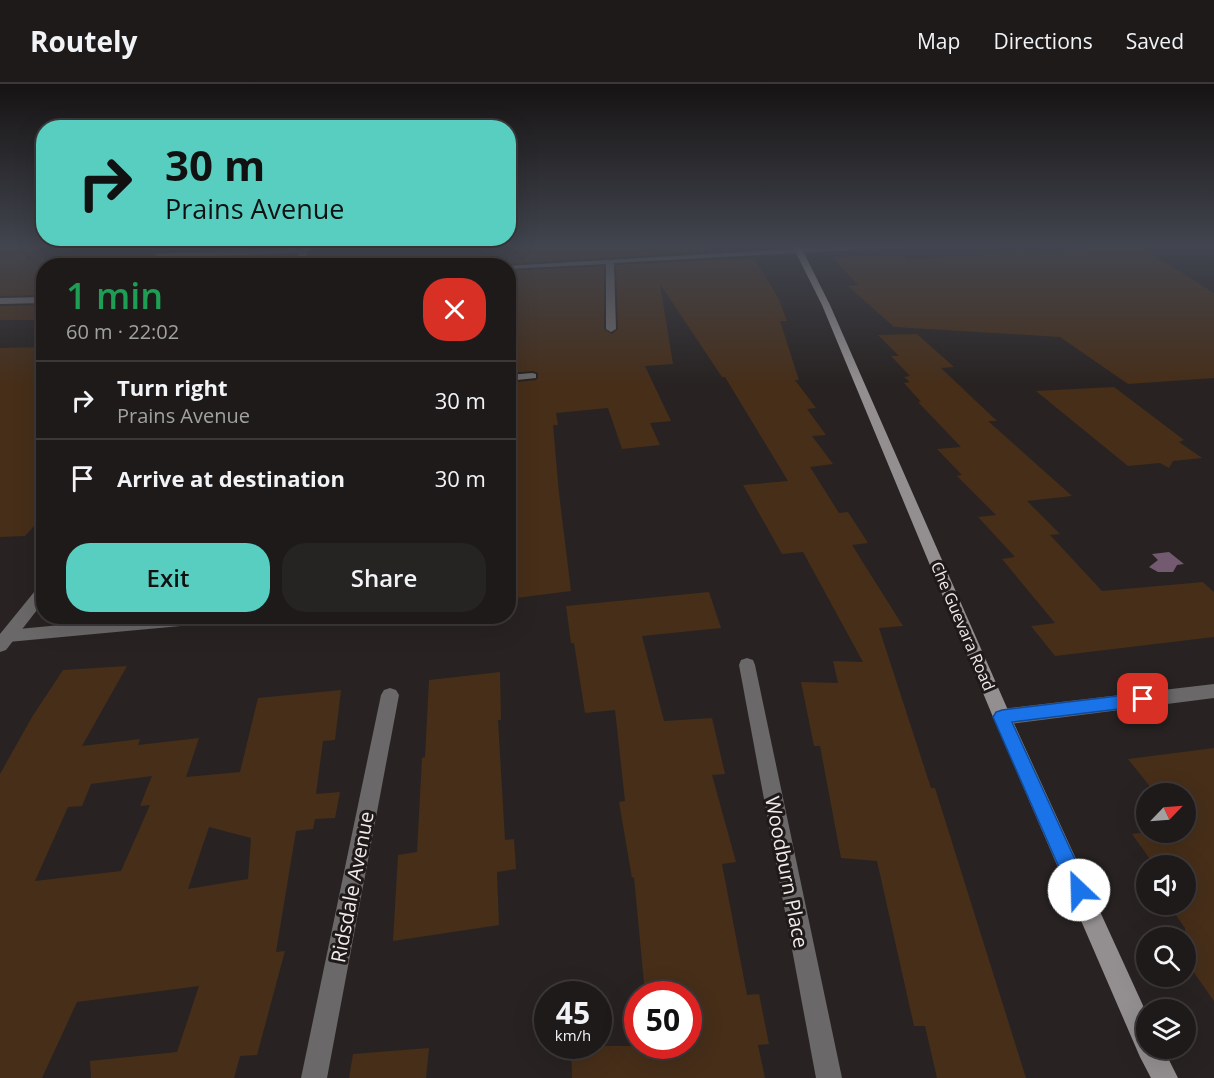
<!DOCTYPE html>
<meta charset="utf-8">
<style>
body{margin:0;font-family:"Open Sans",sans-serif;background:#262323;color:#f1f3f6;height:100vh;display:flex;flex-direction:column;font-size:22px;white-space:nowrap}
*{box-sizing:border-box;margin:0}
p{font-size:20px;color:#a1a1a2}
.icon{flex:none;width:33px;height:33px;fill:none;stroke:currentColor;stroke-width:2;stroke-linecap:round;stroke-linejoin:round}
.map{position:relative;flex:1;overflow:hidden}
.side{position:absolute;left:36px;top:174px;width:480px;height:366px;display:flex;flex-direction:column;background:#1e1a1a;border-radius:24px;box-shadow:0 6px 24px #0002,0 0 0 2px #3c3839}
.side>*{flex:none}
.hud{position:absolute;left:36px;top:36px;width:480px;height:126px;border-radius:24px;box-shadow:0 6px 24px #0002,0 0 0 2px #3c3839;background:#58cec0;color:#111;overflow:hidden}
.needle{width:39px;rotate:65deg}
.buttons{position:absolute;left:1136px;top:699px;display:grid;gap:12px}
.buttons a{display:grid;place-items:center;width:60px;height:60px;border-radius:50%;background:#1e1a1a;box-shadow:0 6px 24px #0002,0 0 0 2px #3c3839;font-size:30px}
.speed{position:absolute;left:534px;top:897px;display:flex;gap:12px;font-size:30px;font-weight:700;text-align:center}
.speed>*{display:grid;place-content:center;width:78px;height:78px;border-radius:50%;background:#1e1a1a;box-shadow:0 6px 24px #0002,0 0 0 2px #3c3839;line-height:1}
.speed small{font-size:15px;font-weight:400}
.speed .limit{border:9px solid #d22;background:#fff;color:#111}
.pin{position:absolute;display:grid;place-items:center;width:51px;height:51px;color:#fff;margin:-26px;border-radius:12px;box-shadow:0 3px 9px #0006}
.me{position:absolute;width:66px;margin:-33px;rotate:336deg;stroke-linejoin:round;filter:drop-shadow(0 0 4px #0008)}
.turn{display:flex;align-items:center;gap:21px;height:126px;padding:0 30px;font-size:27px}
.turn .icon{width:78px;height:78px;stroke-width:2.5}
.turn b{display:block;font-size:42px;line-height:51px}
.round{display:grid;place-items:center;flex:none;width:63px;height:63px;border-radius:24px;background:#262323}
.head{display:flex;align-items:center;justify-content:space-between;height:102px;padding:0 30px}
h1{font-size:36px;font-weight:600;line-height:45px;color:#1e9e55}
.primary-button{display:flex;gap:12px;margin-top:auto;padding:12px 30px}
.primary-button a{flex:1;height:69px;border-radius:24px;background:#58cec0;color:#111;font-size:24px;font-weight:600;line-height:69px;text-align:center}
.primary-button a+a{background:#262323;color:#f1f3f6}
ul{padding:0;list-style:none}
li{display:flex;align-items:center;gap:18px;height:78px;padding:0 30px;border-top:2px solid #3c3839}
li div{flex:1}
li b{display:block;font-size:22px}
li em{font-style:normal}
header{display:flex;align-items:center;gap:36px;box-sizing:border-box;height:84px;padding:0 30px;background:#1e1a1a;border-bottom:2px solid #3c3839}
header strong{font-size:28px}
nav{display:flex;gap:33px;margin-inline-start:auto;font-size:21px}
.map>svg:first-child{display:block}
</style>
<header>
<strong>Routely</strong>
<nav><a>Map</a><a>Directions</a><a>Saved</a></nav>
</header>
<div class="map">
<svg width="1214" height="994" viewBox="0 0 1214 994">
<rect width="100%" height="100%" fill="#282322"/>
<path fill="#735a70" d="M1169 468 1184 480 1177 481 1173 488H1158L1149 483 1158 476 1152 470Z"/>
<g fill="#462e19" fill-rule="evenodd">
<path d="M0 161H44V211L0 212Z"/>
<path d="M508 161H714L718 167 508 180Z"/>
<path d="M1085 162 1142 164 1214 209V294L1128 300 1060 253 894 243 848 202 858 201 832 173 903 171 907 175 1004 169 1002 167 1059 169 1056 166 1088 165Z"/>
<path d="M754 174 779 215 787 237H780L799 296H795L816 324 807 325 826 351 812 352 833 380 810 383 839 429 848 428 868 459 852 461 903 542 879 544 931 704H935L1026 994H937L925 942H914L877 777 841 774 820 662H814L801 598 838 599 833 577 863 578 803 468 782 470 743 401 788 397 725 293H722L660 200 673 280 645 282 671 337 650 339 660 361 622 365 608 324 556 329 558 341H553L559 409 571 507 508 515V299L536 296 538 294V289L533 287 508 289V187L604 182V245L612 250 618 245 616 181Z"/>
<path d="M44 221V236H0V222Z"/>
<path d="M917 250 954 283 941 284 997 337H988L1072 412 1027 417 1060 450 1050 451 1102 507 1203 498 1214 508V553L1055 572 1031 542 1055 539 1002 475 1015 473 978 433 996 431 957 392 962 391 937 365 961 363 918 318H921L904 299 910 298 904 293 910 292 891 272H899L878 251Z"/>
<path d="M44 263V431L25 452 0 453V264Z"/>
<path d="M1114 303 1184 356 1179 358 1202 374 1173 377 1169 384 1160 379 1128 382 1036 307Z"/>
<path d="M709 508 721 544 642 552 664 637 712 634 725 690 712 691 736 778 722 780 747 911 759 910 769 960 758 961 765 994H572L571 962H688V910H645L634 793 632 794 619 718 625 717 615 626 585 629 574 559H571L566 522Z"/>
<path d="M127 582 82 662 140 655 138 661 199 654 186 693 240 688 258 614 341 606 335 656 323 657 316 710 340 708 335 734 315 735 313 745 296 747 276 868 285 867 257 971 240 972 234 994H91L90 977 177 968 199 902 77 918 42 994H0V690L32 633 63 586ZM152 692 140 722 150 721 121 787 35 797 68 723 82 722 91 700ZM209 743 251 754 248 795 188 805Z"/>
<path d="M500 588 501 636H498L505 756 514 755 516 785 497 788 499 841 393 857 398 771 417 768 422 674 425 673 429 596Z"/>
<path d="M1214 664V917L1185 876V844L1168 820H1185V782H1155L1132 750 1146 748H1185V710H1156L1128 675Z"/>
<path d="M429 964 426 994H349L353 970Z"/>
</g>
<g fill="none" stroke-linecap="round" stroke-linejoin="round">
<g fill="#6b6869" fill-rule="evenodd">
<path d="M866 161H910L906 163 614 179 616 245 611 248 606 245V180L508 185V182H505Z"/>
<path d="M305 165 308 169 159 173 155 171 159 169Z"/>
<path d="M44 213V219L0 220V214Z"/>
<path d="M532 289 536 290V294L508 297V291Z"/>
<path d="M155 532H232L224 538 8 558 2 556 0 552 2 548 8 546Z"/>
<path d="M747 574 753 576 755 581 842 994H816L739 581 741 576Z"/>
<path d="M1214 600V614L1002 641 996 638 993 633 996 628 1002 625Z"/>
<path d="M390 604 396 606 399 611 327 994H301L381 611 384 606Z"/>
</g>
<g fill="#6b6869" fill-rule="evenodd">
<path d="M306 161H314L298 182H291Z"/>
<path d="M44 501V517L6 566 0 568V550L39 502Z"/>
</g>
<path fill="#938f90" fill-rule="evenodd" d="M792 161H800L830 221 1011 633 1146 928V964H1163L1178 994H1151L1140 973 993 633 822 221Z"/>
</g>
<linearGradient id="sky" x2="0" y2="1"><stop stop-color="#161313"/><stop offset="0.54" stop-color="#42454f"/><stop offset="1" stop-color="#42454f" stop-opacity="0"/></linearGradient>
<rect width="1214" height="300" fill="url(#sky)"/>
<path fill="#1a73e8" stroke="#114b97" stroke-width="1.5" d="M1143 609 1149 611 1151 615 1149 620 1143 622 1012 638 1089 806 1086 813 1079 816 1072 813 993 633 996 628 1002 626Z"/>
<g text-anchor="middle" dominant-baseline="central" stroke-width="6" stroke-linejoin="round" paint-order="stroke">
<g font-size="16" fill="#efeceb" stroke="#1f1a19">
<text transform="translate(963 542) rotate(67)">Che Guevara Road</text>
</g>
<g font-size="20" fill="#efeceb" stroke="#1f1a19">
<text transform="translate(787 788) rotate(79)">Woodburn Place</text>
<text transform="translate(352 803) rotate(-79)">Ridsdale Avenue</text>
</g>
</g>
</svg>
<div class="buttons">
<a><svg class="needle" viewBox="-14 -14 28 28"><path d="M0-13l5 13h-10z" fill="#e53935"/><path d="M0 13l5-13h-10z" fill="#a1a1a2"/></svg></a>
<a><svg class="icon" aria-label="sound" viewBox="0 0 24 24"><path d="M4 9h4l5-4v14l-5-4H4zM17 9q2 3 0 6"/></svg></a>
<a><svg class="icon" aria-label="search" viewBox="0 0 24 24"><circle cx="10" cy="10" r="6"/><path d="M15 15l6 6"/></svg></a>
<a><svg class="icon" aria-label="layers" viewBox="0 0 24 24"><path d="M12 4l9 5-9 5-9-5zM3 14l9 5 9-5"/></svg></a>
</div>
<div class="speed"><div>45<small>km/h</small></div><div class="limit">50</div></div>
<div class="pin" style="left:1143px;top:615px;background:#d93025"><svg class="icon" aria-label="arrive" viewBox="0 0 24 24"><path d="M6 21V4h12l-3 4 3 4H6"/></svg></div>
<svg class="me" style="left:1079px;top:806px" viewBox="-20 -20 40 40"><circle r="19" fill="#fff"/><path d="M0-13L10 11 0 6-10 11z" fill="#1a73e8"/></svg>
<div class="hud">
<div class="turn"><svg class="icon" aria-label="right" viewBox="0 0 24 24"><path d="M7 20v-9h11M14 6l5 5-5 5"/></svg><div><b>30 m</b>Prains Avenue</div></div>
</div>
<section class="side">
<div class="head"><div><h1>1 min</h1><p>60 m · 22:02</p></div><a class="round" style="background:#d93025;color:#fff"><svg class="icon" aria-label="close" viewBox="0 0 24 24"><path d="M6 6l12 12M18 6L6 18"/></svg></a></div>
<ul>
<li><svg class="icon" aria-label="right" viewBox="0 0 24 24"><path d="M7 20v-9h11M14 6l5 5-5 5"/></svg><div><b>Turn right</b><p>Prains Avenue</p></div><em>30 m</em></li>
<li><svg class="icon" aria-label="arrive" viewBox="0 0 24 24"><path d="M6 21V4h12l-3 4 3 4H6"/></svg><div><b>Arrive at destination</b></div><em>30 m</em></li>
</ul>
<div class="primary-button"><a>Exit</a><a>Share</a></div>
</section>
</div>
